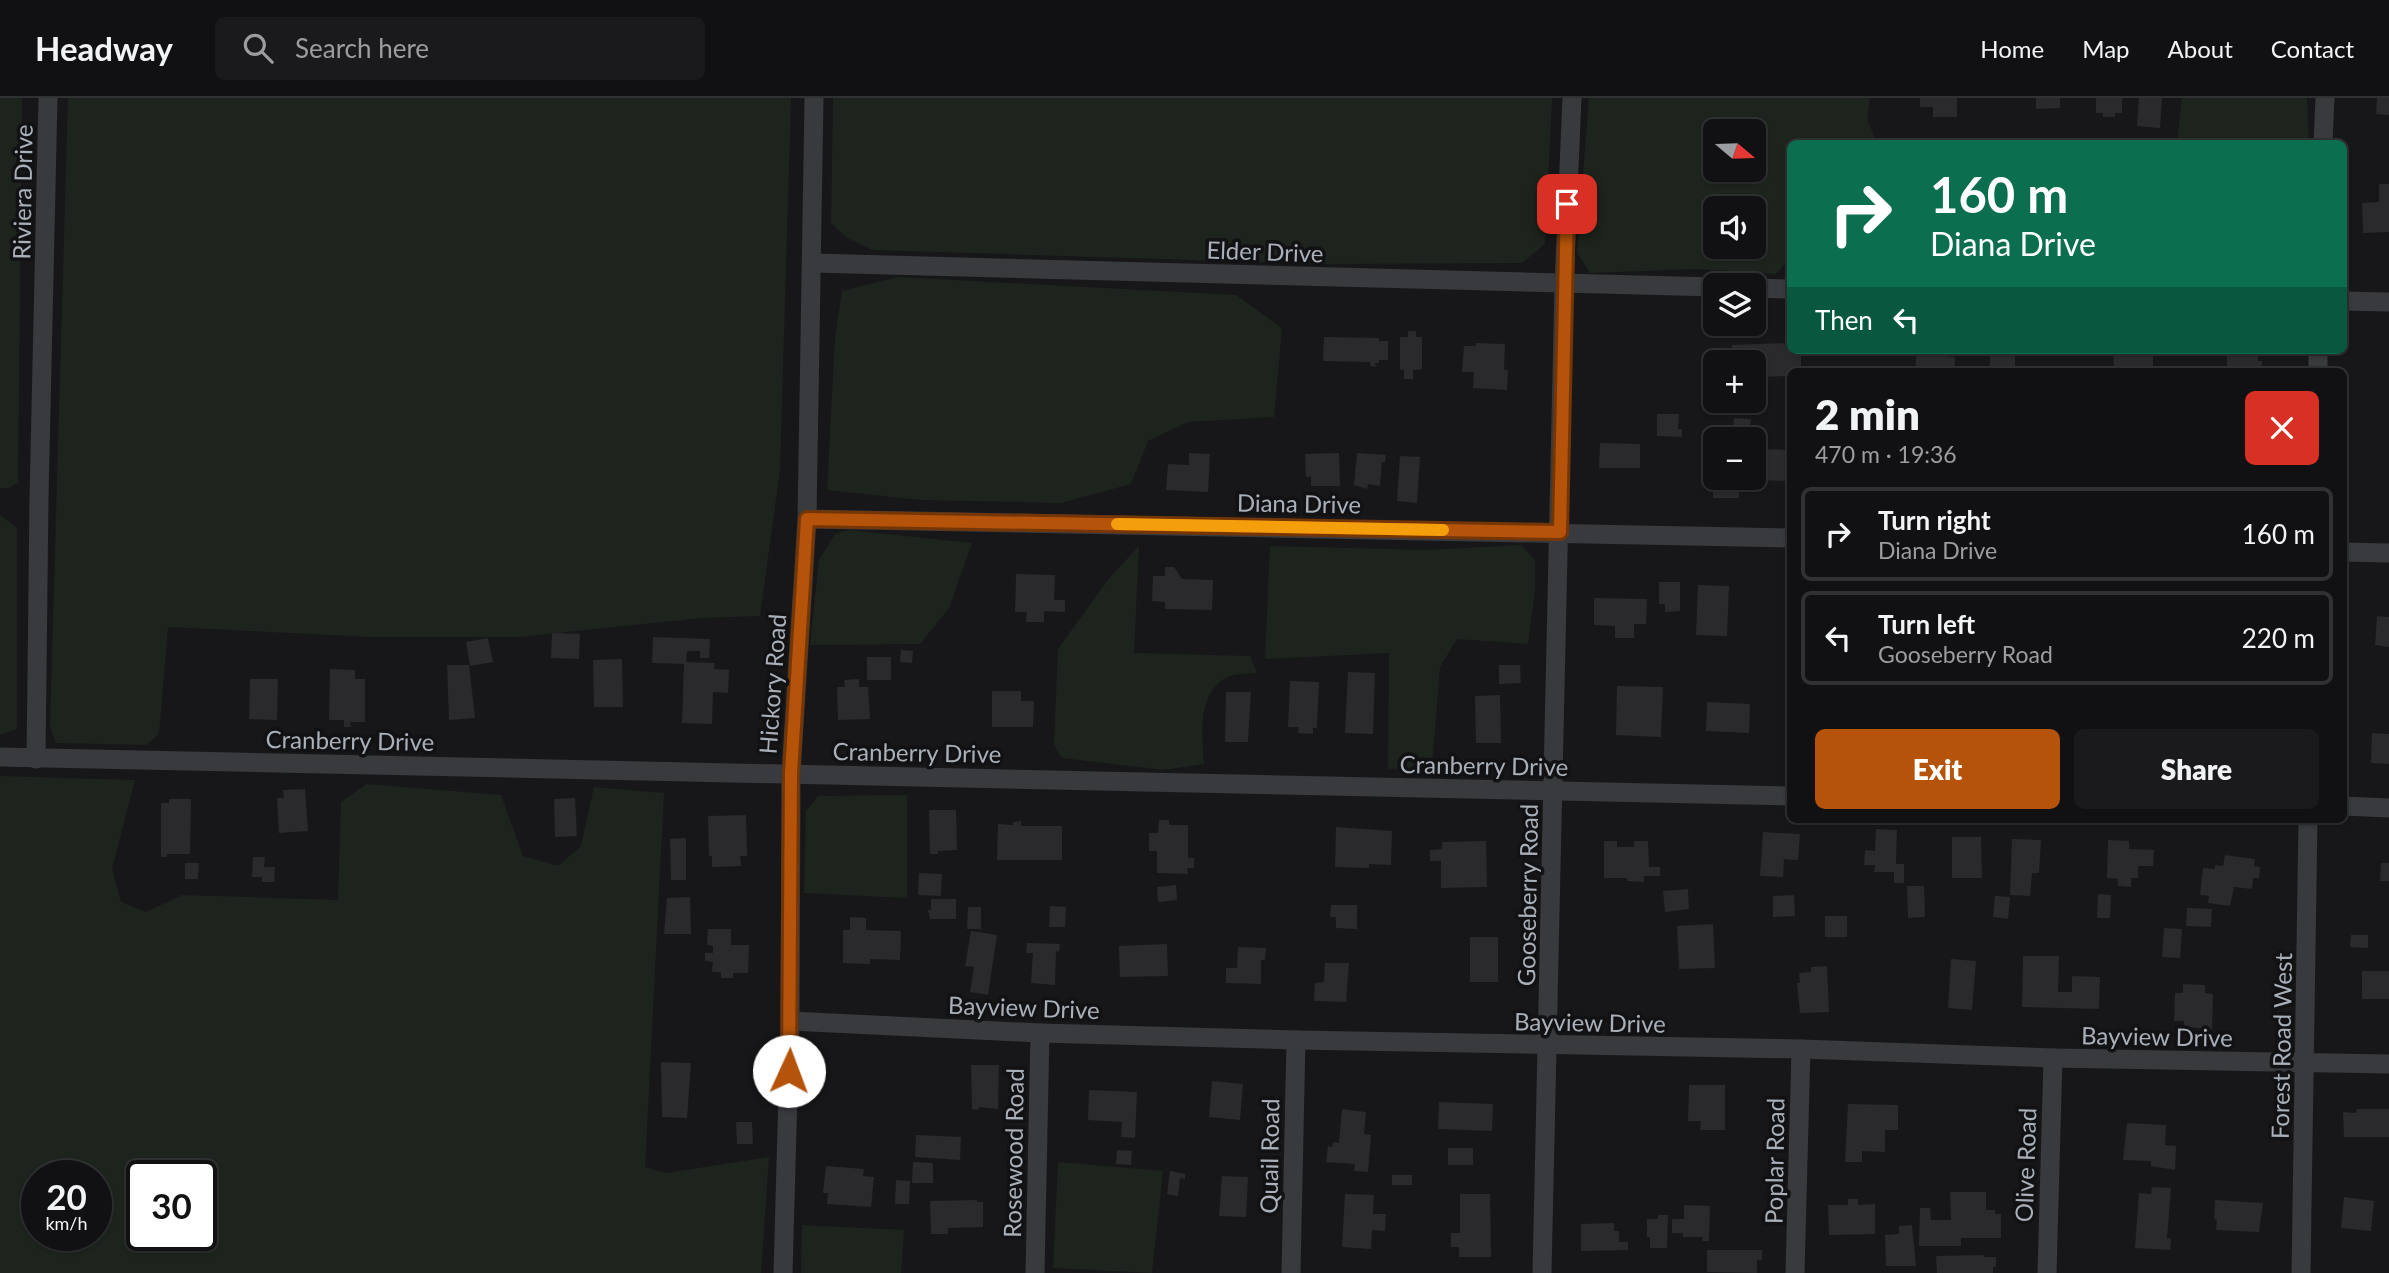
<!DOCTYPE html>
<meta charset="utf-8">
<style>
body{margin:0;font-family:Lato,sans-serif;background:#1a1a1c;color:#f1f3f6;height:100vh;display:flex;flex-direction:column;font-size:26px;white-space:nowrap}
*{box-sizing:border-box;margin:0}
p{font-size:23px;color:#9c9da0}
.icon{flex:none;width:38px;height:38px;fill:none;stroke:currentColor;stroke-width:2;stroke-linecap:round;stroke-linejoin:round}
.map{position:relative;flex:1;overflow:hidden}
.details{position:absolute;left:1787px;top:270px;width:560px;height:455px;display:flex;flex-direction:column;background:#111113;border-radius:10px;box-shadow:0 2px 5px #0004,0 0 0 2px #303133}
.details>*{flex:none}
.banner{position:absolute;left:1787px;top:42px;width:560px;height:214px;border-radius:10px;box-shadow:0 2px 5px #0004,0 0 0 2px #303133;background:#0b6e4f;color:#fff;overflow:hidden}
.needle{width:46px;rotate:109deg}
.controls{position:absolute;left:1703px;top:21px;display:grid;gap:14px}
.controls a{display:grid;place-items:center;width:63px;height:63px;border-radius:10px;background:#111113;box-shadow:0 2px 5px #0004,0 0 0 2px #303133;font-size:35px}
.speed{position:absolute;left:21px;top:1062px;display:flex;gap:14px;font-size:35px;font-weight:700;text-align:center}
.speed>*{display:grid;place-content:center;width:91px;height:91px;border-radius:50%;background:#111113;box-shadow:0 2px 5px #0004,0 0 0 2px #303133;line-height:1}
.speed small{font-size:18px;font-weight:400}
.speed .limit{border:4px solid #111;border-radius:10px;background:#fff;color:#111}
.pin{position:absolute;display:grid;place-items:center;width:60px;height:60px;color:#fff;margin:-30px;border-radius:14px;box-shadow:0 4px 10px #0006}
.me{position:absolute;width:77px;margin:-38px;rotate:2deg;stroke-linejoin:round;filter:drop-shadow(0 0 5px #0008)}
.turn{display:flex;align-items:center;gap:24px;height:147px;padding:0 28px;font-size:32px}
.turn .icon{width:91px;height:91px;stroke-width:2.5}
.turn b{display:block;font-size:49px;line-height:60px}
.then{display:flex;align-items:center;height:66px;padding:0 28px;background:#0003;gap:14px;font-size:26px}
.round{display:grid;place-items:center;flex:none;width:74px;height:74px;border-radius:10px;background:#1a1a1c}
.head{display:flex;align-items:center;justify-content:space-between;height:119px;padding:0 28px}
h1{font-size:42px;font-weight:800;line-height:52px}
.primary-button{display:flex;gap:14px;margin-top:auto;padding:14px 28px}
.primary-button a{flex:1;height:80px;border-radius:10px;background:#b45309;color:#fff;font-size:28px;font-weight:800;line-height:80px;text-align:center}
.primary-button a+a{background:#1a1a1c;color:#f1f3f6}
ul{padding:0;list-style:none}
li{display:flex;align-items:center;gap:21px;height:94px;margin:0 14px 10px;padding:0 14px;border:4px solid #303133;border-radius:10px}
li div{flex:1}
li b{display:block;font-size:26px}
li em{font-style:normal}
header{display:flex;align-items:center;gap:42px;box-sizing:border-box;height:98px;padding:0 35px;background:#111113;border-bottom:2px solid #303133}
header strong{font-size:33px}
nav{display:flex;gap:38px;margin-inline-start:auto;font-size:24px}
.search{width:490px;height:63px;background:#1a1a1c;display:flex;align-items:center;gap:18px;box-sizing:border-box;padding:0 24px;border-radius:10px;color:#9c9da0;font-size:26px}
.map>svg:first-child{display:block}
</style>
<header>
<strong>Headway</strong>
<div class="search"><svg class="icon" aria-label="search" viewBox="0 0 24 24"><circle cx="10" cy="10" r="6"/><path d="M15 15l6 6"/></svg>Search here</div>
<nav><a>Home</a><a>Map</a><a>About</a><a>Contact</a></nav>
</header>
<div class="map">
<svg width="2389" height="1175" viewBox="0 0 2389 1175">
<rect width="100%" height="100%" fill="#171719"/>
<g fill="#1d241d" fill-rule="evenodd">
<path d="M0 0H22L18 385 8 390H0Z"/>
<path d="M68 0H791L780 372 760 518 701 520 519 539H371L168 529 159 636 146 647 56 645 50 628Z"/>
<path d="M833 0H1552L1545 146 1522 165 1323 166 872 152 847 140 831 125Z"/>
<path d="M1589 0H1870L1867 22 1877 45 1790 46V159L1776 176 1698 171 1590 175 1577 154ZM1715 33H1754V72H1715ZM1715 110H1754V149H1715Z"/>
<path d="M2182 0H2307L2309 45H2177Z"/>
<path d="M898 179 1236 197 1282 230 1274 319 1188 324 1148 343 1131 386 1061 405 921 402 827 392 835 240 842 193Z"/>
<path d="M0 417 17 430V631L0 637Z"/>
<path d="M849 432 972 445 949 510 920 546 810 547 819 462 835 436Z"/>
<path d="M1521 447 1535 462V491L1528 546 1457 541 1440 569 1432 669 1388 671 1389 555 1265 561 1270 448 1427 452Z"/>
<path d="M1139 448 1134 555 1250 558 1257 575C1248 576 1233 575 1225 580 1197 598 1202 638 1204 666L1163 672 1062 660 1054 647 1058 551 1107 483Z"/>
<path d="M0 678 135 682 112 771 121 804 146 814 182 797 338 802 341 704 367 686 501 697 523 758 558 768 581 748 594 689 664 695 645 1069 666 1075 769 1059 761 1175H0ZM37 1078H96V1138H37ZM142 1078H201V1138H142Z"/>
<path d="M907 697V800L804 795 806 713 818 698Z"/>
<path d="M1058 1064 1163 1073 1152 1175 1053 1170Z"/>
<path d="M802 1127 904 1132 901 1175H801Z"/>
</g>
<g fill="#2a2a2d">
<path d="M1920 0H1957V19H1933V9H1920Z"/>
<path d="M2036 0H2060V10L2036 11Z"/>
<path d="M2096 0H2122V15H2115V19H2103V15H2096Z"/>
<path d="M2139 0H2162L2160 30 2137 28Z"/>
<path d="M2377 0H2389V17L2376 16Z"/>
<path d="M2379 86H2389V134L2363 135 2362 105 2379 104Z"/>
<path d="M1408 233H1416V239H1422V271L1413 272V281H1404V272H1400V239H1408Z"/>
<path d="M1324 239 1379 240V243H1388V262H1379V265H1375L1376 269 1370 268V264L1323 263Z"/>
<path d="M1476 245 1505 246 1504 272H1508L1507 292 1473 290 1474 274H1462L1464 248H1476Z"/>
<path d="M1790 245V252H1801V273H1790V278L1754 279V264H1733L1732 247Z"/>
<path d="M1917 252H1944L1943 258 1955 259 1954 273H1915Z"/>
<rect x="1990" y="252" width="25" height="21"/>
<path d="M2113 252H2136L2137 258H2153V273H2114Z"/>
<path d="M2227 252H2258V263H2262V273H2227Z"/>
<path d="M1657 316H1679L1678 331H1682V339L1657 338Z"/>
<path d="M1734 320 1751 321 1749 341H1732Z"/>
<path d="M1600 345 1640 346V370H1599Z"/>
<path d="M1759 351 1790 352V383L1758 382Z"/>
<path d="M1189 355 1210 356 1208 394 1166 392 1168 366 1189 367Z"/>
<path d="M1339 355 1340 388H1311V378L1306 379 1305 356Z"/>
<path d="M1357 355 1386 357 1385 364H1382L1380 388 1368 386 1367 391 1354 387Z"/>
<path d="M1400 358 1420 359 1417 405 1397 403Z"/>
<path d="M1712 361H1715V380H1739V400H1713Z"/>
<path d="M1165 469H1174L1182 481 1213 482 1212 512 1165 511V504L1152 503 1153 478H1165Z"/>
<path d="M1016 476 1055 477 1054 502H1065V514L1044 513V524H1026L1027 514H1015Z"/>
<path d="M1659 484H1680V513L1665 514V506H1659Z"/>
<path d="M1698 487 1729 488 1727 538 1696 537Z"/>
<path d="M1594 500 1647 501 1646 526H1634V540H1615V528L1594 527Z"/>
<path d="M2377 518 2389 519V549L2375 547Z"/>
<path d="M552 535 580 536 579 561 551 560Z"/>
<path d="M653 539 710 541 709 560H700V553H687L686 564 715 565 714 571 729 572 728 595 713 594 712 626 682 625 684 566 652 565Z"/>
<path d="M488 540 493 564 470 568 466 544Z"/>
<path d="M901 552 913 553 912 565 900 564Z"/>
<rect x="867" y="559" width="24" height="23"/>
<path d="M622 561 623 609H594L593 562Z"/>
<path d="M447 567H469L475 620 449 622Z"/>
<path d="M1499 567H1520L1521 585 1499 586Z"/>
<path d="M330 571 355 572V581H365V624H350L351 629H344V622H329Z"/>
<path d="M1348 574 1375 575 1373 636 1345 635Z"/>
<path d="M250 581H278L277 622 249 621Z"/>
<path d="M859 581V589H868L870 621 838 622 837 589H845L844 582Z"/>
<path d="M1290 583 1319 584 1317 630H1313V636L1298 635 1299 629H1288Z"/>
<path d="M1617 588 1663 589 1661 639 1616 637Z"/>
<path d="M992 593H1021V603H1034L1033 629H992Z"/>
<path d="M1226 594H1251L1248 644H1225Z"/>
<path d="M1500 597 1501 645H1476L1475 598Z"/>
<path d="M1707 604 1750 606 1749 635 1706 633Z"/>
<path d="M2372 635 2389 636V666L2371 665Z"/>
<path d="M305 691 308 733 279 735 277 700H284L283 692Z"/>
<path d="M575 700 577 738 555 739 554 701Z"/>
<path d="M169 701H191L190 756H167V759H161V705H169Z"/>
<path d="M929 712H956L957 752 938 753V756H930Z"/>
<path d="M746 717 747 758H740L741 768 712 769V758H709L708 718Z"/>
<path d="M1159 722H1169V727H1188V760H1194V770H1187L1188 776 1157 775V753H1149V735H1158Z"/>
<path d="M1021 723V728H1062V762H997L998 726 1013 727V724Z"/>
<path d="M1336 729 1392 733 1391 767 1369 766V770L1335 769Z"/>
<path d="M1876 731 1897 732 1896 766H1904V785H1894V774H1874L1875 767H1864L1865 752 1875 753Z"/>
<path d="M1763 734 1800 736 1798 762 1784 761 1783 779 1760 778Z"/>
<path d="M1952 739H1981L1982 780H1952Z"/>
<path d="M686 740V782H671L670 741Z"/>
<path d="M2012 741 2041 742 2039 775H2032L2030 798 2010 797Z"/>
<path d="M2108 742 2129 743V751L2154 752 2153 768H2138V780H2131V789L2118 788V781L2107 780Z"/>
<path d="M1486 743 1487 789 1441 790V763H1430V752L1442 751V744Z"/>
<path d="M1604 743H1617V749H1634V743H1648L1649 769H1660V778H1644V784L1627 783V780H1604Z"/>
<path d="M2225 757 2255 761 2254 768 2260 769 2259 780H2253L2252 791 2234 789 2230 808 2208 805 2209 798 2200 797 2203 770 2215 771V767L2223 768Z"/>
<path d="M253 759H265L264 769H275L274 784H262V779H252Z"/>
<path d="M185 765H199L198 781H185Z"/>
<path d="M2381 765H2389V783H2380Z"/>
<path d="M919 775 942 776 941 798 918 797Z"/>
<path d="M1176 787 1177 802 1158 804 1157 789Z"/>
<path d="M1907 788H1924L1925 819 1908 820Z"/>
<path d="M1688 791 1689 811 1665 814 1663 793Z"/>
<path d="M2098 796 2111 797 2110 820H2097Z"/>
<path d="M1794 797 1795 818 1773 819V798Z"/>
<path d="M1995 798 2010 799 2008 821 1993 819Z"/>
<path d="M690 799 691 836H664L667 800Z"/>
<path d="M931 801H956V821H930L928 812H931Z"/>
<path d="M1331 807H1357V831L1336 830V819H1330Z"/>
<path d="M1050 808 1066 809 1065 829H1049Z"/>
<path d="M968 809H981V831H967Z"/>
<path d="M2187 810 2212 811 2211 829 2186 828Z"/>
<rect x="1825" y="818" width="22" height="21"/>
<path d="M850 819 866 820V832L901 833 900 862 870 861V866L843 865V832H850Z"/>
<path d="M1713 826 1715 870 1679 871 1677 828Z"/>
<path d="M2164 830 2182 831 2180 860 2162 859Z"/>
<path d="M708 831H731V847H749L748 875H733V880H721V874H712L713 864 705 863V855H713V848L707 847Z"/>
<path d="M971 833 997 837 988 897 970 894 974 869 965 868Z"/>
<path d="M2351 837H2368V850L2350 849Z"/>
<rect x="1470" y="839" width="28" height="45"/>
<path d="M1027 845 1060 846 1059 854 1056 853 1055 887 1031 885 1033 855H1026Z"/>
<path d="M1167 846 1168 878 1120 879 1119 848Z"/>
<path d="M1238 849 1266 850 1265 862H1261V886L1226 885V870H1237Z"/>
<path d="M2023 858H2059L2058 894H2072V878L2100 879 2099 911 2022 909Z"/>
<path d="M1951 861 1976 863 1972 912 1948 910Z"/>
<path d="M1325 865H1349L1346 904 1314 903 1315 885 1324 884Z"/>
<path d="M1827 868 1829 914 1800 915 1797 885H1800L1799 875 1811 874V869Z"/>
<rect x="2362" y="873" width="27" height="28"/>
<path d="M2183 886 2205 887V895L2213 896 2212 931 2184 929V923H2174L2175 895H2183Z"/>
<path d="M661 964 691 965 687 1020 662 1019Z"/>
<path d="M971 967H999L998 1011 979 1009 978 1012 972 1011Z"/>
<path d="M1212 983 1243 986 1240 1022 1209 1019Z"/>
<path d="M1689 987H1725V1032H1700L1701 1023H1688Z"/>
<path d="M1089 992 1137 994 1135 1040 1121 1039 1122 1024 1088 1022Z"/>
<path d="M1439 1004 1493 1006 1492 1033 1438 1031Z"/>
<path d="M1848 1006 1898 1007V1032H1885V1054L1862 1053V1064H1845Z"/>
<path d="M1342 1011 1366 1014 1364 1036 1371 1037 1368 1074 1354 1073 1355 1066 1326 1064 1328 1048 1332 1049 1333 1044 1339 1045Z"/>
<path d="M2357 1011H2389V1039H2344L2343 1014 2356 1015Z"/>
<path d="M736 1024H752L753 1046H737Z"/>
<path d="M2127 1025 2166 1027 2165 1047 2176 1048 2175 1072 2151 1068V1063L2123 1062Z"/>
<path d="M916 1037 961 1039 960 1062 915 1059Z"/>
<rect x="1448" y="1050" width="25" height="17"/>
<path d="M1117 1052 1132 1053 1131 1067 1116 1066Z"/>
<path d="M913 1064 933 1065V1085H912Z"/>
<path d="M826 1068 864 1071 863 1078 874 1079 871 1109 827 1106 828 1095H823Z"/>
<path d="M1170 1073 1185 1076V1081L1180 1080 1178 1098 1167 1096Z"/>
<rect x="1392" y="1077" width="20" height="10"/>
<path d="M1222 1078 1248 1079 1246 1119 1219 1118Z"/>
<path d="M896 1082 910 1083 909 1106H895Z"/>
<path d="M2152 1089 2171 1090 2167 1140 2171 1141 2170 1152 2135 1150 2139 1095 2151 1096Z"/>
<path d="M1950 1094H1986V1112H1995V1116H2001V1140H1961V1148H1919L1920 1110H1930L1931 1122H1951Z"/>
<path d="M1345 1096 1374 1097 1373 1116H1386L1385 1133 1372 1132 1371 1151 1342 1149Z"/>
<path d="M1460 1096H1490L1491 1159H1459V1149H1451V1135H1460Z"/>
<path d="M2344 1099 2374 1103 2371 1133 2341 1130Z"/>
<path d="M1848 1101H1858V1107L1875 1106V1136L1829 1137 1828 1107H1848Z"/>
<path d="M977 1102V1104H983V1129L948 1130V1136H931L930 1103Z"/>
<path d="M2215 1102 2263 1105 2259 1134 2216 1132 2217 1122 2214 1121Z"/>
<path d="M1684 1107 1710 1108 1709 1143H1702L1703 1139H1683V1135H1672V1121H1684Z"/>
<path d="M1658 1117H1668L1667 1150H1650V1139H1647V1121H1658Z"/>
<path d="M1614 1125V1133H1619V1144H1628V1152L1581 1153V1126Z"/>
<path d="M1912 1127 1916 1168H1886L1885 1137 1899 1136V1128Z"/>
<path d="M1707 1152H1762V1162H1757V1175L1707 1174Z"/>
<path d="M1983 1157 1985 1159H1996V1169H1993V1175H1937L1936 1158Z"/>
</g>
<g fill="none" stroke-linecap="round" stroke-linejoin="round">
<g stroke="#383a3e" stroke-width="19">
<path d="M2323 46 2325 0"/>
<path d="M813 165 1715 189"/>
<path d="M1754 190 1790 191"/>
<path d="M2343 203 2389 204"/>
<path d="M2318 273V252"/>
<path d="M807 421 1790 440"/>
<path d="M2343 454 2389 455"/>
<path d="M0 659 1790 698"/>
<path d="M36 661 39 400 48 0"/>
<path d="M2343 708 2389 710"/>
<path d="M790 923 1040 935 1296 942 1801 951 2053 960 2389 966"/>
<path d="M783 1175 790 923 791 675 807 421 814 0"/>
<path d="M1035 1175 1040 935"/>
<path d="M1291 1175 1296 942"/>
<path d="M1542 1175 1564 186 1572 0"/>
<path d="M1795 1175 1801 951"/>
<path d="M2047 1175 2053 960"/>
<path d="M2301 1175 2308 721"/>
</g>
</g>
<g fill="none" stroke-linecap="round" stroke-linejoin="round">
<defs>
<path id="route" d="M789 973 791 675 807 421 1560 434 1567 106"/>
</defs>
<use href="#route" stroke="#753606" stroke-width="18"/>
<use href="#route" stroke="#b45309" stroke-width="12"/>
<path stroke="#f59e0b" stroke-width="12" d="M1117 426 1443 432"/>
</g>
<g text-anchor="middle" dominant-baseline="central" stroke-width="7" stroke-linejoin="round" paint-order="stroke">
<g font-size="24" fill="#a9b0b9" stroke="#121214">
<text transform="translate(22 94) rotate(-89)">Riviera Drive</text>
<text transform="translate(1265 153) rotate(2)">Elder Drive</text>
<text transform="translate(1299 405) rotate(1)">Diana Drive</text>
<text transform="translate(772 586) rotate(-86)">Hickory Road</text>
<text transform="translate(350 642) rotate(1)">Cranberry Drive</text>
<text transform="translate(917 654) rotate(1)">Cranberry Drive</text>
<text transform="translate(1484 667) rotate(1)">Cranberry Drive</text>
<text transform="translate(1527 797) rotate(-89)">Gooseberry Road</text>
<text transform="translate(1024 909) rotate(2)">Bayview Drive</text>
<text transform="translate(1590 924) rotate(1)">Bayview Drive</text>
<text transform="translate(2157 938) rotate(1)">Bayview Drive</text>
<text transform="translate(2281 948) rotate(-89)">Forest Road West</text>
<text transform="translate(1013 1055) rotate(-89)">Rosewood Road</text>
<text transform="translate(1269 1058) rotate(-89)">Quail Road</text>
<text transform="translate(1774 1063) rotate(-89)">Poplar Road</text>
<text transform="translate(2025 1067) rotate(-88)">Olive Road</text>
</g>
</g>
</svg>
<div class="controls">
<a><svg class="needle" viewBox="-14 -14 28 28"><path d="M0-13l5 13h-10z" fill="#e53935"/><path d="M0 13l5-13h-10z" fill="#9c9da0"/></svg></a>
<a><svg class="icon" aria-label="sound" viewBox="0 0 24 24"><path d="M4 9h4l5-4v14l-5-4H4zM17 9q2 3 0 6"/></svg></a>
<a><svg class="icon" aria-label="layers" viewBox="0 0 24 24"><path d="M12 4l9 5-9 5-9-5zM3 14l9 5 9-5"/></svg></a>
<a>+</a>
<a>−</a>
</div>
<div class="speed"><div>20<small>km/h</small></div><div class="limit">30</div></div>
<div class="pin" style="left:1567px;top:106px;background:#d93025"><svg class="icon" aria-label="arrive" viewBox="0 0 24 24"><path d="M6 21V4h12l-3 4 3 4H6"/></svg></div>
<svg class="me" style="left:789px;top:973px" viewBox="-20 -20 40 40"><circle r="19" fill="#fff"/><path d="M0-13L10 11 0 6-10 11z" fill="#b45309"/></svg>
<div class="banner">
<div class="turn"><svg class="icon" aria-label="right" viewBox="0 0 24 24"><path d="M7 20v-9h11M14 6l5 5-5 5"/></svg><div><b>160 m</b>Diana Drive</div></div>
<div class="then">Then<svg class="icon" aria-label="left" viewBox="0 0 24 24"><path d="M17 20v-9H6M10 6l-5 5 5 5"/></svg></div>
</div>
<section class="details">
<div class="head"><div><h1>2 min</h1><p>470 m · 19:36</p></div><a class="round" style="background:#d93025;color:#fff"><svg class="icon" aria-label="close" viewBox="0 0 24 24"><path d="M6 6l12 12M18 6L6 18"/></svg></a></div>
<ul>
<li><svg class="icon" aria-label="right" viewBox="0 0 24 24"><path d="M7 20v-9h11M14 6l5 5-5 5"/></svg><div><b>Turn right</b><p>Diana Drive</p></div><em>160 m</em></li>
<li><svg class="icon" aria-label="left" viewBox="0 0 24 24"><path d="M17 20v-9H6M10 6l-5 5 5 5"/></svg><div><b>Turn left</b><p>Gooseberry Road</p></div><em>220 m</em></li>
</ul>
<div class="primary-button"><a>Exit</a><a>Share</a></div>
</section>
</div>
